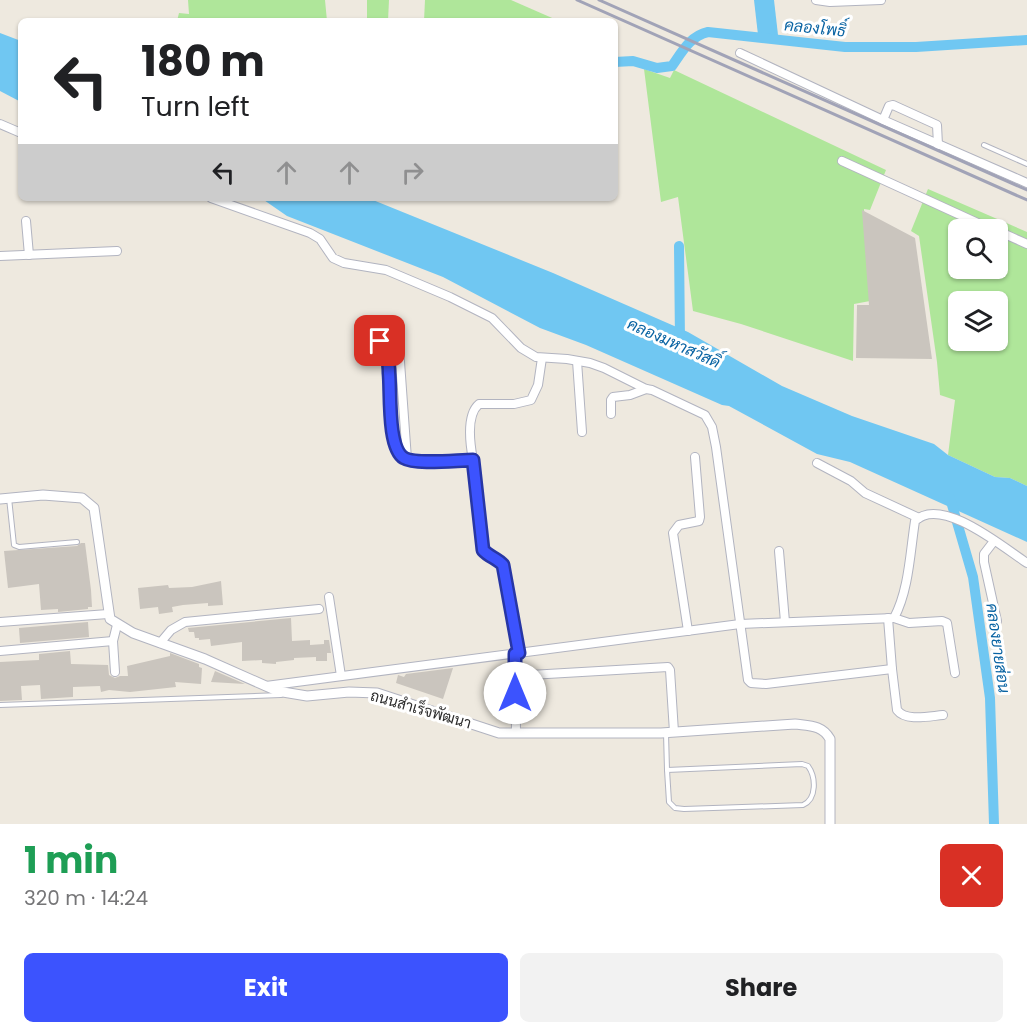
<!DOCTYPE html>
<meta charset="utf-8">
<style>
body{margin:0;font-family:Poppins,Sarabun,sans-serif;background:#f2f2f2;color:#202124;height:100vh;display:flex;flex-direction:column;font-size:22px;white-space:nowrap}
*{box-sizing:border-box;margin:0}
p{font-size:20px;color:#757577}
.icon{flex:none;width:33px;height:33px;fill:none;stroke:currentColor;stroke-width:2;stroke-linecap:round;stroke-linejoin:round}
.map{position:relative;height:824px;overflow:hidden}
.sheet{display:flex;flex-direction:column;background:#fff;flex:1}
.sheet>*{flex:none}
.guide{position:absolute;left:18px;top:18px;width:600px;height:183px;border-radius:9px;box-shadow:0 2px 4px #0004;background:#fff;color:#202124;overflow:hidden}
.buttons{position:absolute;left:948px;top:219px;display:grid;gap:12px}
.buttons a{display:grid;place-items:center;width:60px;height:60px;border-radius:9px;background:#fff;box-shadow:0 2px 4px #0004;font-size:30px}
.pin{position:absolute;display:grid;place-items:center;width:51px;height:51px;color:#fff;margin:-26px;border-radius:12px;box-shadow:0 3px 9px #0006}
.me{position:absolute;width:66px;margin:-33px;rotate:0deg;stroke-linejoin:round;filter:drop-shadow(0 0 4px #0008)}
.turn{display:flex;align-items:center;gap:21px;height:126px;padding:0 24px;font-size:27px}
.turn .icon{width:78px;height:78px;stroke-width:2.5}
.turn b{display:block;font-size:42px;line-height:51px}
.lanes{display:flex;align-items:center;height:57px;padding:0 24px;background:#0003;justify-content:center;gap:30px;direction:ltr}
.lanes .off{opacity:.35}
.round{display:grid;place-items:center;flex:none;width:63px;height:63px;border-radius:9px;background:#f2f2f2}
.overview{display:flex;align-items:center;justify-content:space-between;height:102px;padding:0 24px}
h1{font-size:36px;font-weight:700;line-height:45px;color:#1e9e55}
.button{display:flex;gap:12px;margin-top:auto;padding:12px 24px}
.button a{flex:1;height:69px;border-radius:9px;background:#3c53fe;color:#fff;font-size:24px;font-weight:700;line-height:69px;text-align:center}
.button a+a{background:#f2f2f2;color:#202124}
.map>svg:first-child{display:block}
</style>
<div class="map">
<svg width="1027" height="824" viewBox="0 0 1027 824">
<rect width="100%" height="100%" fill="#eee9df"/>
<g fill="#afe69a" fill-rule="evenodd">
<path d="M188 0H325L327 21H177L179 13 189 14Z"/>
<path d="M367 0H389L388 21H367Z"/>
<path d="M425 0H511L559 21H424Z"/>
<path d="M644 69 670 78 674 70 886 170 870 210 864 209 870 301 854 304 853 361 741 324 693 311 678 197 661 202Z"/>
<path d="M928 189 1027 232V486L1010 478 995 477 948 455 955 400 940 395 937 362 919 236 911 231ZM958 230H998V268H958ZM958 302H998V340H958Z"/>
</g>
<g fill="#70c7f2">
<path d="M754 0H774L778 35H758Z"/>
<path d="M0 33 21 41V102L0 91Z"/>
<path d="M261 198H368L553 273 688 332 782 386 852 416 934 444 948 455 995 477 1010 478 1027 486V542L850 462 817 454 729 406 722 405 586 345 540 328 443 277 287 216Z"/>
</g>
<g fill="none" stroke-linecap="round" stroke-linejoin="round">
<g stroke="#70c7f2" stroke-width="10">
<path d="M615 62 633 61 657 68 672 66C682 52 690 36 708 32L845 47H916L1027 40"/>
<path d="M679 246 680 341"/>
<path d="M950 498 973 577 990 698 994 824"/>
</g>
</g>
<g fill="#cac5be">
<path d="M862 210 915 238 932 359 856 358 857 305H869Z"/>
<path d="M81 543H85L91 590 92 607H88V609L58 612V609L41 610 39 584 8 588 4 551 77 546Z"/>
<path d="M221 581 223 605 208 606V603L183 605 172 607 173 612 159 614 158 607 140 609 138 588 168 585 169 588 192 587Z"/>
<path d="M291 618 292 641 310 640V645L324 644V640H329L331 653H327V661H316V657L294 658V660L276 662V664L262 663V660L242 661V642L211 646 210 639 199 640V638H195L194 632H189L188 628Z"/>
<path d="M88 622 89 637 20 643 19 628Z"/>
<path d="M70 651 71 664 108 665 109 675 115 678 120 676H128L127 666 170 656V653L199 664V667L202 668 201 684 175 682 176 687 130 692 109 690 101 692 100 686 73 687V697L41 699 40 685 21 686 22 700 0 701V662L39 660V654Z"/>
<path d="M453 668 443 699 396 683 398 675 404 677 406 674Z"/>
<path d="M215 671 245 684 211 682Z"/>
</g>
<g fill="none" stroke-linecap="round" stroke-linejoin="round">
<defs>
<g id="service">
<path d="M984 145 1027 164"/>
<path d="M9 498 14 545 19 547 77 542"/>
<path d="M0 705 281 695"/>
<path d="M666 733 667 770"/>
<path d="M802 764 808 766C816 777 817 799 803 805L684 809 675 808 669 802 667 770Z"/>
</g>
<g id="minor">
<path d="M816 0 830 2 881 0"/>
<path d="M740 53 883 120 1027 183"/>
<path d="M883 120 889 106 893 105 937 125 938 145"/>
<path d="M0 124 21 133"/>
<path d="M842 161 993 230"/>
<path d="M211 198 310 233 320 239 333 258 344 263 386 270 450 297 492 318 521 348 536 357 567 359 590 363 604 368 646 389 652 390 705 415 712 427 716 447 748 680 751 683 766 684 892 669"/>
<path d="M26 221 29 255"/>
<path d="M998 231 1027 244"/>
<path d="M0 256 117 251"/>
<path d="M375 341H380L386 345C387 354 388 363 389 372 391 391 387 448 404 458 417 466 457 460 473 460 470 444 466 415 479 404H514L531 400 538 385 542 358"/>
<path d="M399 348 407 459"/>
<path d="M577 361 582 432"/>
<path d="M611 414V400L613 397 630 395 646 389"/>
<path d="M473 460 483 550C489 557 497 558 503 565L519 653"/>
<path d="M817 463 851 481 865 493 919 518"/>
<path d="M994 541 984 554V562L997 621"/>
<path d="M779 551 785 622"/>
<path d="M329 597 341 676"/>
<path d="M888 618 892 669 897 710C906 722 930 716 943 715"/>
<path d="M894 618 909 623 942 621 947 623 955 673"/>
<path d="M0 622 108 614"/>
<path d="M688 631 673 533 679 525 699 521 700 517 695 457"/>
<path d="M160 643 171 630 185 622 319 609"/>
<path d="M0 651 113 641"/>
<path d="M515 654 516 733"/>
<path d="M115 672 113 641 117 625"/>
<path d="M530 675 668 667 670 670 674 732"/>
<path d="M266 686 740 624 894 618C909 590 910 553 915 521 941 495 1004 548 1027 563"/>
</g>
<path id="tertiary" d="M0 499 43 495 82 498 94 508 110 619 133 633 205 659 277 691 307 696 349 692 377 693 499 733H661L795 724C810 726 822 725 830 739V824"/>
</defs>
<use href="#service" stroke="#b2b4c0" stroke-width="6"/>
<use href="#minor" stroke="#b2b4c0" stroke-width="10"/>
<use href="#tertiary" stroke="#b2b4c0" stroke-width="11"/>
<use href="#service" stroke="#fff" stroke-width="4"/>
<use href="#minor" stroke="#fff" stroke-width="8"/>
<use href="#tertiary" stroke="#fff" stroke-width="9"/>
<g stroke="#a1a3b7" stroke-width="3">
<path d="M577 0 1027 200"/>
<path d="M599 0 1027 190"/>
</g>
</g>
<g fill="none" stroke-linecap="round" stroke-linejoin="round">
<defs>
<path id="route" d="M380 341 386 345C387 354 389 363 389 373 391 391 387 448 404 458 415 465 458 460 473 460L483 550C489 557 497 558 503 565L519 653 515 654V693"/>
</defs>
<use href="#route" stroke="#2736a5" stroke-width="15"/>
<use href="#route" stroke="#3c53fe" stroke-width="10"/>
</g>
<g text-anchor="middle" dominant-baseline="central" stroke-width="6" stroke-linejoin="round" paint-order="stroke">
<g font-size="15" fill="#2c2c2c" stroke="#fff">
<text transform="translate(421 709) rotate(16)">ถนนสำเร็จพัฒนา</text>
</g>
<g font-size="16" font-style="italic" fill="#0a64a3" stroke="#fff">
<text transform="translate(815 28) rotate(6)">คลองโพธิ์</text>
<text transform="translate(674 343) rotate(24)">คลองมหาสวัสดิ์</text>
<text transform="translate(998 648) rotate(82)">คลองยายส่อน</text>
</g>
</g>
</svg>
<div class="buttons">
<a><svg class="icon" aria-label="search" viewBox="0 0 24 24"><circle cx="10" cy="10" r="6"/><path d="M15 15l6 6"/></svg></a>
<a><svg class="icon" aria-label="layers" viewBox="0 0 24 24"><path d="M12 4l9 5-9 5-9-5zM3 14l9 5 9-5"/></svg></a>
</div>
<div class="pin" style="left:380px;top:341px;background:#d93025"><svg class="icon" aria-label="arrive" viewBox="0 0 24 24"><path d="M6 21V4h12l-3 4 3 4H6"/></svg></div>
<svg class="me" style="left:515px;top:693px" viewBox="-20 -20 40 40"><circle r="19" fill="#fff"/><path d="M0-13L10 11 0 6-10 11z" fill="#3c53fe"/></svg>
<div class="guide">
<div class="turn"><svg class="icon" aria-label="left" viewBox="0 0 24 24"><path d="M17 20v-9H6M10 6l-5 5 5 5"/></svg><div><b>180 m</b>Turn left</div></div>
<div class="lanes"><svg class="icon" aria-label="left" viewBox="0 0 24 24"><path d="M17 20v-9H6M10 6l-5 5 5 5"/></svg><svg class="icon off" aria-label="ahead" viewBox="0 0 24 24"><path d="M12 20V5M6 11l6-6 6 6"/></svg><svg class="icon off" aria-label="ahead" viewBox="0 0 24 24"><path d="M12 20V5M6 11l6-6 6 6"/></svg><svg class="icon off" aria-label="right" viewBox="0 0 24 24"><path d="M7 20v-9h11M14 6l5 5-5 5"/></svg></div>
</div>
</div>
<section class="sheet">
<div class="overview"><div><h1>1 min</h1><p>320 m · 14:24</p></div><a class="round" style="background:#d93025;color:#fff"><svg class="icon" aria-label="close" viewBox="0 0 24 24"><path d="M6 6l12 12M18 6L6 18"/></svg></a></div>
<div class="button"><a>Exit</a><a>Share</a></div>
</section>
